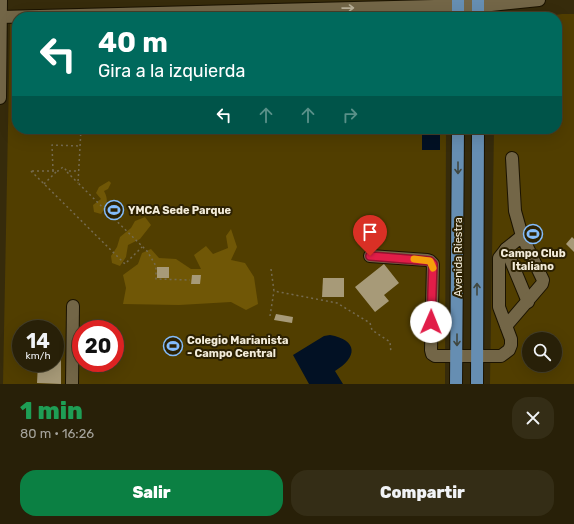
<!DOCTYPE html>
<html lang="es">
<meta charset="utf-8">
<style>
body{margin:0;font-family:Rubik,sans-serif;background:#342d16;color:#f1f3f6;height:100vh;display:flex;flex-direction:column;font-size:15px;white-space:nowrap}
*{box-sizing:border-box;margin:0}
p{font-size:13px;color:#a5a39c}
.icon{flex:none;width:22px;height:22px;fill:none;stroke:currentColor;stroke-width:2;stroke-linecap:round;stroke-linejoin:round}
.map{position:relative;height:384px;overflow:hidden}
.sheet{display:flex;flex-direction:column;background:#282008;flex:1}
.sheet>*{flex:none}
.guide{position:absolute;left:12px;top:12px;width:550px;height:122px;border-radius:16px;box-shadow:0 4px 16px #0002,0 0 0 1px #443e29;background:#00695c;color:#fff;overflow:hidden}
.controls{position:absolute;left:522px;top:332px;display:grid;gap:8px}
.controls a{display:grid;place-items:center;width:40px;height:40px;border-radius:50%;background:#282008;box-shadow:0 4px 16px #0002,0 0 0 1px #443e29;font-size:20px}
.speed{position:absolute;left:12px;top:320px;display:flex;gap:8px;font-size:20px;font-weight:700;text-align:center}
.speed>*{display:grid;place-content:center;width:52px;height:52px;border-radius:50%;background:#282008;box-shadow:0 4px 16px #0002,0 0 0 1px #443e29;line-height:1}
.speed small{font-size:10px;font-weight:400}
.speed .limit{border:6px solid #d22;background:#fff;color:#111}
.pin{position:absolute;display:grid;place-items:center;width:34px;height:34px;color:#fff;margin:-41px -17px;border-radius:50% 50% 50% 0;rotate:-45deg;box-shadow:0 0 4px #0007}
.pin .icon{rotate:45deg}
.me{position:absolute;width:44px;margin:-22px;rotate:1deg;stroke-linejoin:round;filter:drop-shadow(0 0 3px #0008)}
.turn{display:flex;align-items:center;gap:14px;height:84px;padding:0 20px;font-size:18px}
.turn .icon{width:52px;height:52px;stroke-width:2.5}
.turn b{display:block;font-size:28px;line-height:34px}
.lanes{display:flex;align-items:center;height:38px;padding:0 20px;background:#0003;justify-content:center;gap:20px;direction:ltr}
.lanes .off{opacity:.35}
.round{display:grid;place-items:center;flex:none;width:42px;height:42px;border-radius:16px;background:#342d16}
.headline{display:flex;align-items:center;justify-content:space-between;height:68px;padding:0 20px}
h1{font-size:24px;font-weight:800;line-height:30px;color:#1e9e55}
.action{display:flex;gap:8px;margin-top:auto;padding:8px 20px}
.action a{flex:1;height:46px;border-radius:16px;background:#0b8043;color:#fff;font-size:16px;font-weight:800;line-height:46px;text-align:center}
.action a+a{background:#342d16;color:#f1f3f6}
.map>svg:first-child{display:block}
</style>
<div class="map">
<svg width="574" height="384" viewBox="0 0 574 384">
<rect width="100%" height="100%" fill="#362b0b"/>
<g fill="#513e00" fill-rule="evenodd">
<path d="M562 14H574V384H490L494 129H557V17H541ZM529 339H555V365H529Z"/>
<path d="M10 24H17V129H446L445 384H3ZM21 329H55V363H21ZM81 329H115V363H81Z"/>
</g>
<g fill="#705706">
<path d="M109 181 111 183 108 189 104 191C109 200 107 206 101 214L94 212 93 205 101 199 96 193 99 187Z"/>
<path d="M145 217 151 225 140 239 128 245 126 257 120 266 112 263 111 256 117 247 120 237 131 228 135 221Z"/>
<path d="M231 229 237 247 231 260 245 263 254 277 258 304 246 310 231 302 179 305 123 304 126 288 123 275 138 264 142 253 151 249 159 258 176 259 191 269H201L194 255 206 246 213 254 228 248 226 236Z"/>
</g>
<g fill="#021124">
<rect x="422" y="129" width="18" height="21"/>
<path d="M330 335C358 340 358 357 335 371L343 384H309L293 355 324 336Z"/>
</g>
<g fill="#a79a78">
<path d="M31 129H54V133L31 131Z"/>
<path d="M340 129H397L396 135 340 132Z"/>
<path d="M572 237 574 239V252L566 244Z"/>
<path d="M384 264 399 283 384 295 389 301 375 312 355 287Z"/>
<rect x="157" y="267" width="12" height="11"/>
<path d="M192 275H201L200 284H191Z"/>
<path d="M323 278H344V297H322Z"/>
<path d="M276 314 293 317 292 323 274 320Z"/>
<path d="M55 349H61V384L37 383 38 363H55Z"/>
</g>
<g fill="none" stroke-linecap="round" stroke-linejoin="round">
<defs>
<g id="minor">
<path d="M0 17 434 6 491 5 539 0"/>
<path d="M0 98 1 0"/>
<path d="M512 158 515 211 522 236"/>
<path d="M506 249 528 302"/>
<path d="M370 256 427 260 430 261 433 264 431 350 432 354 435 356H501L509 350 511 345V339L499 307V258L506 249 522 236 543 280 542 284 506 326"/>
<path d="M72 384 73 306"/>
</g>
<g id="major">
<path d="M458 17V0"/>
<path d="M478 17V0"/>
<path d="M456 384 458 129"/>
<path d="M477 384 478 129"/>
</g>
</defs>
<use href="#minor" stroke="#1b1300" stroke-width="14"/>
<use href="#major" stroke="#1b1300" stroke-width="14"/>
<g stroke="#756b50" stroke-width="1.5" stroke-dasharray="2 3" stroke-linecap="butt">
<path d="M81 129 78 183 147 251 156 266V279L190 280"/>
<path d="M31 171 125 264 142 247"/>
<path d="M32 171H58L63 167 67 171H79"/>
<path d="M53 171 52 145 80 146"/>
<path d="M67 172 78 183"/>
<path d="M44 184 57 171"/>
<path d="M271 269 274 291 337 303 370 323 372 330 390 342 391 353"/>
<path d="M270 316 274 291"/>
</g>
<use href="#minor" stroke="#736647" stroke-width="12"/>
<use href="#major" stroke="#668eb2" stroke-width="12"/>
</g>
<defs><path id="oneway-shaft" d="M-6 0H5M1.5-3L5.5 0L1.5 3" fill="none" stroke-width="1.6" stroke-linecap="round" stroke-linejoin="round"/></defs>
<use stroke="#b9b098" href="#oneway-shaft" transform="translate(348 8) rotate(-1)"/>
<g stroke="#404740">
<use href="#oneway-shaft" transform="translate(458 168) rotate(90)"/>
<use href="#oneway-shaft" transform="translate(477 289) rotate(-90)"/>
<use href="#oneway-shaft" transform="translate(457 340) rotate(90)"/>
</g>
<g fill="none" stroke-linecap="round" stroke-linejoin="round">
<defs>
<path id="route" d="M370 256 430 261 433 264 431 322"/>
</defs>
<use href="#route" stroke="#92132f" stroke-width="10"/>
<use href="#route" stroke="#e11d48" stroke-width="7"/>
<path stroke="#f59e0b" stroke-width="7" d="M414 259 430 261 433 268"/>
</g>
<defs>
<symbol id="stadium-ring" viewBox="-11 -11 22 22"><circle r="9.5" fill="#2c2102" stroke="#84bcfb" stroke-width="1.5"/><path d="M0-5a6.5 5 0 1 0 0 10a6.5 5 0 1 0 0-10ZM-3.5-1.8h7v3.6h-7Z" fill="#84bcfb"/></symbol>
</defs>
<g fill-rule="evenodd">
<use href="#stadium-ring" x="103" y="199" width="22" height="22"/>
<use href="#stadium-ring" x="522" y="223" width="22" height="22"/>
<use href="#stadium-ring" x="162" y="335" width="22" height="22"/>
</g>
<g text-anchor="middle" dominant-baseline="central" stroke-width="4" stroke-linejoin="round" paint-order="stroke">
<g font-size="11" font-weight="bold" fill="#f3ecda" stroke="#2c2102" text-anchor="start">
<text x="128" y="210">YMCA Sede Parque</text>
<text x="533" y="253" text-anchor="middle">Campo Club<tspan x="533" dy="13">Italiano</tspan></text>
<text x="187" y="340">Colegio Marianista<tspan x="187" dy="13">- Campo Central</tspan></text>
</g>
<g font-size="11" fill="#f3ecda" stroke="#2c2102">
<text transform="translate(458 257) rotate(-90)">Avenida Riestra</text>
</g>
</g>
</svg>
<div class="controls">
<a><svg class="icon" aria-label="search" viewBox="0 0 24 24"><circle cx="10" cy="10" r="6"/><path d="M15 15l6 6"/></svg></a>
</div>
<div class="speed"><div>14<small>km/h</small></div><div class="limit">20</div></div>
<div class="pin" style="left:370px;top:256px;background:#d93025"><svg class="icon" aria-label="arrive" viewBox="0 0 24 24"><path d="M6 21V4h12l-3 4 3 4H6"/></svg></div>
<svg class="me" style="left:431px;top:322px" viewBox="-20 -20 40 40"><circle r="19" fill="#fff"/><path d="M0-13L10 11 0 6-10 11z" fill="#e11d48"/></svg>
<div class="guide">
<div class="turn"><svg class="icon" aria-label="left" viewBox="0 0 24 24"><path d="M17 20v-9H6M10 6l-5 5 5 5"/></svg><div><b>40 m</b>Gira a la izquierda</div></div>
<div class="lanes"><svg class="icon" aria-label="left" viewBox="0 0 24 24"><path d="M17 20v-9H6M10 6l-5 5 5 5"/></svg><svg class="icon off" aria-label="ahead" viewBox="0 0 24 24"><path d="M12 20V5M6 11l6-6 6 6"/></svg><svg class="icon off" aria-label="ahead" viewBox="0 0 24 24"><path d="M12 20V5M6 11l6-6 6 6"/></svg><svg class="icon off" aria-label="right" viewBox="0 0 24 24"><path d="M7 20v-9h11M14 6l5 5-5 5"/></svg></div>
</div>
</div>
<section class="sheet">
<div class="headline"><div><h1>1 min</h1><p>80 m · 16:26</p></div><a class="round"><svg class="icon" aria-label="close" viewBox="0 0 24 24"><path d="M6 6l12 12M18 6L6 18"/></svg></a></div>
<div class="action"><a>Salir</a><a>Compartir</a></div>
</section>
